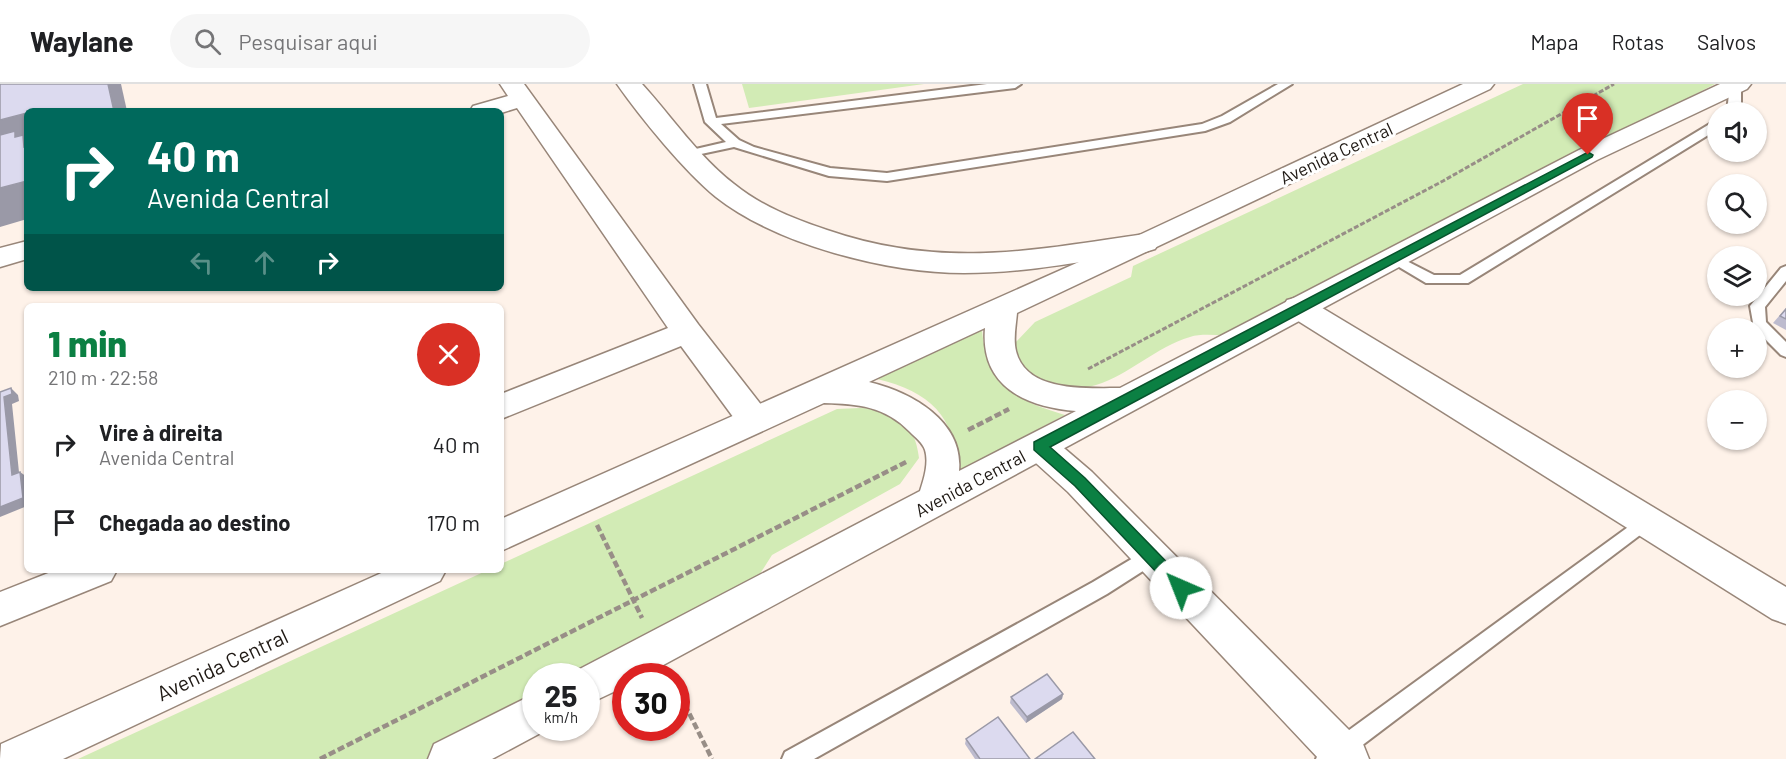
<!DOCTYPE html>
<html lang="pt">
<meta charset="utf-8">
<style>
body{margin:0;font-family:Barlow,sans-serif;background:#f6f6f6;color:#202124;height:100vh;display:flex;flex-direction:column;font-size:22px;white-space:nowrap}
*{box-sizing:border-box;margin:0}
p{font-size:20px;color:#757577}
.icon{flex:none;width:33px;height:33px;fill:none;stroke:currentColor;stroke-width:2;stroke-linecap:round;stroke-linejoin:round}
.map{position:relative;flex:1;overflow:hidden}
.side{position:absolute;left:24px;top:219px;width:480px;height:270px;display:flex;flex-direction:column;background:#fff;border-radius:9px;box-shadow:0 2px 4px #0004}
.side>*{flex:none}
.top-card{position:absolute;left:24px;top:24px;width:480px;height:183px;border-radius:9px;box-shadow:0 2px 4px #0004;background:#00695c;color:#fff;overflow:hidden}
.tools{position:absolute;left:1707px;top:18px;display:grid;gap:12px}
.tools a{display:grid;place-items:center;width:60px;height:60px;border-radius:50%;background:#fff;box-shadow:0 2px 4px #0004;font-size:30px}
.speed{position:absolute;left:522px;top:579px;display:flex;gap:12px;font-size:30px;font-weight:700;text-align:center}
.speed>*{display:grid;place-content:center;width:78px;height:78px;border-radius:50%;background:#fff;box-shadow:0 2px 4px #0004;line-height:1}
.speed small{font-size:15px;font-weight:400}
.speed .limit{border:9px solid #d22;background:#fff;color:#111}
.pin{position:absolute;display:grid;place-items:center;width:51px;height:51px;color:#fff;margin:-62px -26px;border-radius:50% 50% 50% 0;rotate:-45deg;box-shadow:0 0 6px #0007}
.pin .icon{rotate:45deg}
.me{position:absolute;width:66px;margin:-33px;rotate:316deg;stroke-linejoin:round;filter:drop-shadow(0 0 4px #0008)}
.turn{display:flex;align-items:center;gap:21px;height:126px;padding:0 24px;font-size:27px}
.turn .icon{width:78px;height:78px;stroke-width:2.5}
.turn b{display:block;font-size:42px;line-height:51px}
.lanes{display:flex;align-items:center;height:57px;padding:0 24px;background:#0003;justify-content:center;gap:30px;direction:ltr}
.lanes .off{opacity:.35}
.round{display:grid;place-items:center;flex:none;width:63px;height:63px;border-radius:32px;background:#f6f6f6}
.overview{display:flex;align-items:center;justify-content:space-between;height:102px;padding:0 24px}
h1{font-size:36px;font-weight:800;line-height:45px;color:#0b8043}
ul{padding:0;list-style:none}
li{display:flex;align-items:center;gap:18px;height:78px;padding:0 24px}
li div{flex:1}
li b{display:block;font-size:22px}
li em{font-style:normal}
header{display:flex;align-items:center;gap:36px;box-sizing:border-box;height:84px;padding:0 30px;background:#fff;border-bottom:2px solid #e0e0e0}
header strong{font-size:28px}
nav{display:flex;gap:33px;margin-inline-start:auto;font-size:21px}
.search{width:420px;height:54px;background:#f6f6f6;display:flex;align-items:center;gap:15px;box-sizing:border-box;padding:0 21px;border-radius:33px;color:#757577;font-size:22px}
.map>svg:first-child{display:block}
</style>
<header>
<strong>Waylane</strong>
<div class="search"><svg class="icon" aria-label="search" viewBox="0 0 24 24"><circle cx="10" cy="10" r="6"/><path d="M15 15l6 6"/></svg>Pesquisar aqui</div>
<nav><a>Mapa</a><a>Rotas</a><a>Salvos</a></nav>
</header>
<div class="map">
<svg width="1786" height="675" viewBox="0 0 1786 675">
<rect width="100%" height="100%" fill="#fef2e9"/>
<g fill="#d2ebb5">
<path d="M742 0H924L749 24Z"/>
<path d="M1523 0H1715L1231 251C1218 252 1202 249 1190 253 1156 263 1129 291 1096 301 1061 311 1019 298 1015 259L1035 238 1131 193 1133 182Z"/>
<path d="M982 246C987 303 1016 316 1065 331L956 389C957 333 931 308 877 295Z"/>
<path d="M860 324C895 325 915 338 919 374L900 400 772 471 744 515 586 592H536L535 622 431 675H78L488 486H501V480L837 325Z"/>
</g>
<g fill="none" stroke-linecap="round" stroke-linejoin="round">
<defs>
<g id="lane">
<path d="M694 0H706L716 34 987 0H1021L1015 4 721 40 739 56 754 63 830 84 887 89 1202 40 1222 32 1278 0H1292L1230 38 1205 47 887 97 829 92 734 63 687 73V67L726 58 705 38Z"/>
<path d="M1741 0V27L1727 28 1730 1Z"/>
<path d="M1718 35V45L1468 199H1426L1384 174 1391 169 1434 191H1460Z"/>
<path d="M1786 182V197L1765 223 1766 238 1786 258V273L1781 271 1754 244 1750 222 1781 184Z"/>
<path d="M1646 430 1652 432 1655 437 1652 442 1344 675H1316L1319 668Z"/>
<path d="M1150 464 1157 466 1159 472 1157 478 1107 510 814 675H782L785 668 1093 498Z"/>
</g>
<g id="street">
<path d="M500 0H524L698 240 766 327 770 336 766 345 754 349 742 345 681 262 501 335V310L668 244 517 24 501 29 470 27 473 22 508 12Z"/>
<path d="M617 0H642C672 33 698 72 734 100 761 122 794 135 827 146 941 185 1029 167 1145 150L1155 153 1159 159 1155 165 1145 168C1085 177 1025 189 964 189 888 189 777 161 716 113 685 88 640 33 617 0Z"/>
<path d="M27 157V175L0 183V164Z"/>
<path d="M1298 213 1309 216 1786 503V540L1772 535 1287 230 1283 223 1287 216Z"/>
<path d="M1039 349 1051 353 1092 388 1363 660 1369 675H1319L1068 408 1027 371 1022 362 1027 353Z"/>
<path d="M56 486H117L111 497 0 542V508Z"/>
</g>
<g id="primary">
<path d="M1463 0H1494L1490 5 1017 229C1016 241 1013 255 1016 267 1026 309 1088 304 1120 304L1579 66 1720 0H1751L1747 5 1597 76 643 592H626V602L586 621V592H570L572 589 920 407C924 395 929 379 925 366 923 359 915 353 910 348 885 322 858 320 824 319L501 467V435L1135 153ZM985 244C980 302 1025 323 1076 327L959 387C964 337 911 308 869 298Z"/>
<path d="M388 486H446L440 497 63 675H0L1 660Z"/>
<path d="M536 609V644H550L492 675H428L434 660Z"/>
</g>
</defs>
<use href="#lane" stroke="#988679" stroke-width="4"/>
<use href="#street" stroke="#988679" stroke-width="3"/>
<use href="#primary" stroke="#988679" stroke-width="3"/>
<path stroke="#988e87" stroke-width="3" stroke-dasharray="5 2" stroke-linecap="butt" d="M1088 285 1443 97 1614 0"/>
<g stroke="#988e87" stroke-width="4.5" stroke-dasharray="7 3" stroke-linecap="butt">
<path d="M968 346 1009 325"/>
<path d="M597 441 642 534"/>
<path d="M676 603 712 675"/>
<path d="M320 675 908 377"/>
</g>
<use href="#lane" fill="#fff" fill-rule="evenodd"/>
<use href="#street" fill="#fff" fill-rule="evenodd"/>
<use href="#primary" fill="#fff" fill-rule="evenodd"/>
</g>
<g fill="#bdbbce">
<path d="M1786 224V246L1773 239Z"/>
<path d="M1063 610 1062 615 1026 639 1010 619 1011 613Z"/>
<path d="M966 655 1030 675H975L965 660Z"/>
</g>
<g fill="#9a99a7">
<path d="M108 0H121L127 27H114Z"/>
<path d="M27 29V67L0 74V36Z"/>
<path d="M27 97V135L0 143V104Z"/>
<path d="M11 304 18 311 19 317 12 320 20 398 12 391 4 313Z"/>
<path d="M20 388 27 393V422L0 433V423Z"/>
<path d="M1063 610 1062 615 1026 639 1027 633Z"/>
</g>
<g fill="#dcdaef" stroke="#9a99a7" stroke-width="1.5">
<path d="M0 0H108L114 27H27V29L0 36Z"/>
<path d="M15 47V53L23 51 24 63 27 62V97L0 104V51Z"/>
<path d="M1786 225V235L1780 232Z"/>
<path d="M11 304 12 310 4 313 12 391 20 388 23 414 0 423V308Z"/>
<path d="M1047 590 1063 610 1027 633 1011 613Z"/>
<path d="M998 633 1030 675H980L966 655Z"/>
<path d="M1073 648 1095 675H1035Z"/>
</g>
<path fill="#0b8043" stroke="#07532c" stroke-width="1.5" d="M1588 68 1593 71 1592 73 1050 363 1085 394 1187 499 1189 504 1187 509H1176L1075 402 1034 366V358Z"/>
<g text-anchor="middle" dominant-baseline="central" stroke-width="6" stroke-linejoin="round" paint-order="stroke">
<g font-size="18" fill="#1e1813" stroke="#fff">
<text transform="translate(1336 69) rotate(-25)">Avenida Central</text>
<text transform="translate(970 399) rotate(-28)">Avenida Central</text>
</g>
<g font-size="21" fill="#1e1813" stroke="#fff">
<text transform="translate(222 580) rotate(-25)">Avenida Central</text>
</g>
</g>
</svg>
<div class="tools">
<a><svg class="icon" aria-label="sound" viewBox="0 0 24 24"><path d="M4 9h4l5-4v14l-5-4H4zM17 9q2 3 0 6"/></svg></a>
<a><svg class="icon" aria-label="search" viewBox="0 0 24 24"><circle cx="10" cy="10" r="6"/><path d="M15 15l6 6"/></svg></a>
<a><svg class="icon" aria-label="layers" viewBox="0 0 24 24"><path d="M12 4l9 5-9 5-9-5zM3 14l9 5 9-5"/></svg></a>
<a>+</a>
<a>−</a>
</div>
<div class="speed"><div>25<small>km/h</small></div><div class="limit">30</div></div>
<div class="pin" style="left:1588px;top:71px;background:#d93025"><svg class="icon" aria-label="arrive" viewBox="0 0 24 24"><path d="M6 21V4h12l-3 4 3 4H6"/></svg></div>
<svg class="me" style="left:1181px;top:504px" viewBox="-20 -20 40 40"><circle r="19" fill="#fff"/><path d="M0-13L10 11 0 6-10 11z" fill="#0b8043"/></svg>
<div class="top-card">
<div class="turn"><svg class="icon" aria-label="right" viewBox="0 0 24 24"><path d="M7 20v-9h11M14 6l5 5-5 5"/></svg><div><b>40 m</b>Avenida Central</div></div>
<div class="lanes"><svg class="icon off" aria-label="left" viewBox="0 0 24 24"><path d="M17 20v-9H6M10 6l-5 5 5 5"/></svg><svg class="icon off" aria-label="ahead" viewBox="0 0 24 24"><path d="M12 20V5M6 11l6-6 6 6"/></svg><svg class="icon" aria-label="right" viewBox="0 0 24 24"><path d="M7 20v-9h11M14 6l5 5-5 5"/></svg></div>
</div>
<section class="side">
<div class="overview"><div><h1>1 min</h1><p>210 m · 22:58</p></div><a class="round" style="background:#d93025;color:#fff"><svg class="icon" aria-label="close" viewBox="0 0 24 24"><path d="M6 6l12 12M18 6L6 18"/></svg></a></div>
<ul>
<li><svg class="icon" aria-label="right" viewBox="0 0 24 24"><path d="M7 20v-9h11M14 6l5 5-5 5"/></svg><div><b>Vire à direita</b><p>Avenida Central</p></div><em>40 m</em></li>
<li><svg class="icon" aria-label="arrive" viewBox="0 0 24 24"><path d="M6 21V4h12l-3 4 3 4H6"/></svg><div><b>Chegada ao destino</b></div><em>170 m</em></li>
</ul>
</section>
</div>
